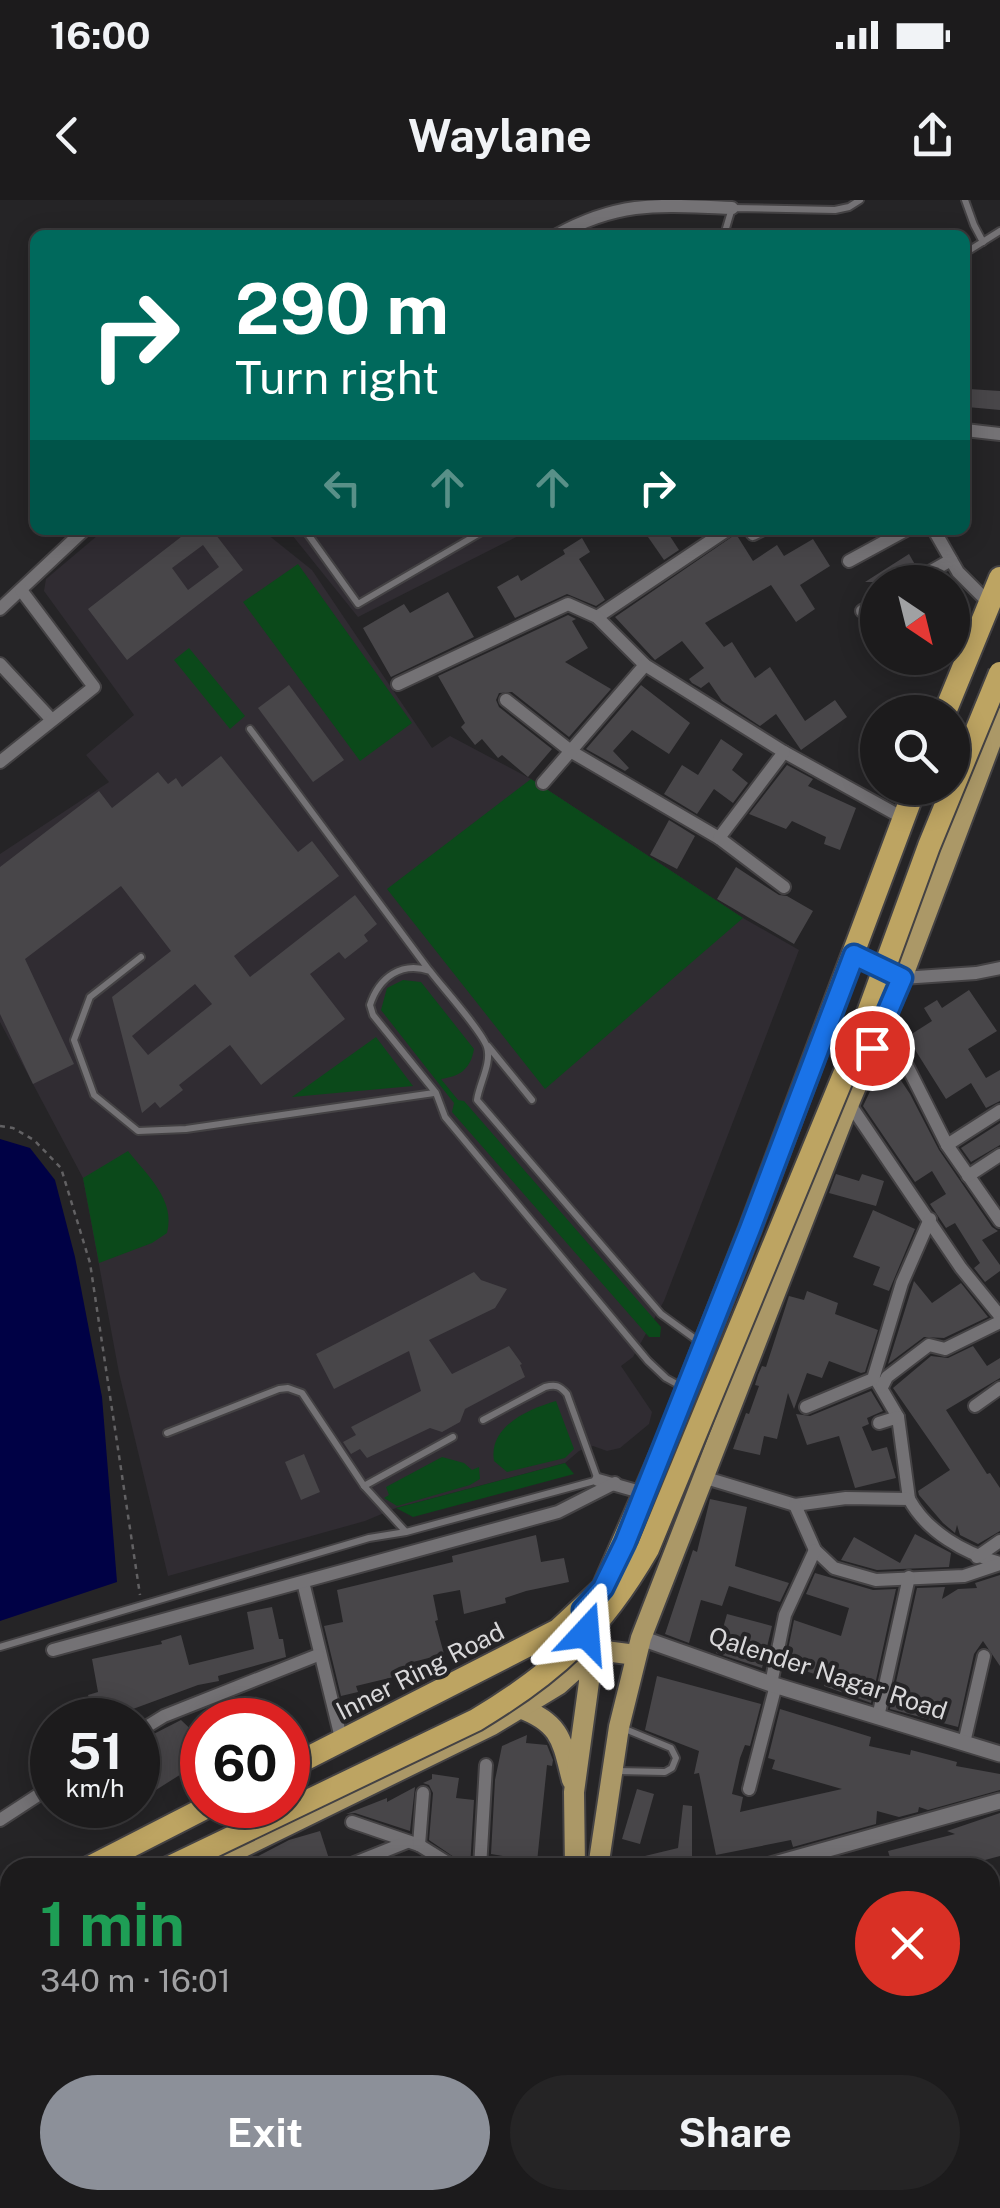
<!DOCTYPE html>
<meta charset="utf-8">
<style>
body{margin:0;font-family:"Public Sans",sans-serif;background:#252425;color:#f1f3f6;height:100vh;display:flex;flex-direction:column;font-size:38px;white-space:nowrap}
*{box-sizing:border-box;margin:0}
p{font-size:32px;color:#a0a1a3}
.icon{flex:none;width:55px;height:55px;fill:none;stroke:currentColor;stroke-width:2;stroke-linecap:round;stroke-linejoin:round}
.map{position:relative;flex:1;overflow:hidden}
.drawer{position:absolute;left:0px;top:1658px;width:1000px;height:352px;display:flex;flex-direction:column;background:#1c1b1c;border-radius:30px 30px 0 0;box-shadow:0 5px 25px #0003,0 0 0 2px #3a393b}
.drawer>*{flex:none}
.hud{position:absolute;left:30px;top:30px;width:940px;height:305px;border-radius:15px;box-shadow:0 5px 25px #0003,0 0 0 2px #3a393b;background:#00695c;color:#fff;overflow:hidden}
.needle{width:65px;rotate:145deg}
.tools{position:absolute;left:860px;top:365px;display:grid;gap:20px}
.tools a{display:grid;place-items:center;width:110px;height:110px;border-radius:50%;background:#1c1b1c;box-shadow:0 5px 25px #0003,0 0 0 2px #3a393b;font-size:50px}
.speed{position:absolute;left:30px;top:1498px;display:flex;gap:20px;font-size:50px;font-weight:700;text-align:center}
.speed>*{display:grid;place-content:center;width:130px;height:130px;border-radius:50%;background:#1c1b1c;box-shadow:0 5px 25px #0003,0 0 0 2px #3a393b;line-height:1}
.speed small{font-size:25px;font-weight:400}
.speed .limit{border:15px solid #d22;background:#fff;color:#111}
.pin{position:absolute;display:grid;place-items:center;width:85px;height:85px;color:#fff;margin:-42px;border:5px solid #fff;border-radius:50%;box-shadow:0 2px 10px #0007}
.me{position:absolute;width:110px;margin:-55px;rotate:19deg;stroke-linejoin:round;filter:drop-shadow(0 0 8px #0008)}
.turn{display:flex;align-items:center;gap:35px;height:210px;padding:0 40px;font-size:45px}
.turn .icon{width:130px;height:130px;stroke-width:2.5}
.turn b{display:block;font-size:70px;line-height:85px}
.lanes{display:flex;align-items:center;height:95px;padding:0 40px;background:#0003;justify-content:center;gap:50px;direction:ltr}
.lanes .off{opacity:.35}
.round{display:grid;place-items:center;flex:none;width:105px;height:105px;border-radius:52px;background:#252425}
.summary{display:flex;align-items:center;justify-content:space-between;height:170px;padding:0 40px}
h1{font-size:60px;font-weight:700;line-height:75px;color:#1e9e55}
.action{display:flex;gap:20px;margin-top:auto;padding:20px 40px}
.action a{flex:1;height:115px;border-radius:60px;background:#8c9099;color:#fff;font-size:40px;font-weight:700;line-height:115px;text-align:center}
.action a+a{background:#252425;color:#f1f3f6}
.status{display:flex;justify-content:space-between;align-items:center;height:70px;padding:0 50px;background:#1c1b1c;direction:ltr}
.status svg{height:28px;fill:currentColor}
header{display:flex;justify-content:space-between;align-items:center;height:130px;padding:0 40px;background:#1c1b1c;font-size:45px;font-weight:700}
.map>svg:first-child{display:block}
</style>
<div class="status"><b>16:00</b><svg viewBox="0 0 49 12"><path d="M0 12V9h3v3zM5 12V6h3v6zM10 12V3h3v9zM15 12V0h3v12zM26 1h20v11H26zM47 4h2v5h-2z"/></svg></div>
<header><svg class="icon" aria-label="back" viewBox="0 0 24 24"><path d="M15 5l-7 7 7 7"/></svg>Waylane<svg class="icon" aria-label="share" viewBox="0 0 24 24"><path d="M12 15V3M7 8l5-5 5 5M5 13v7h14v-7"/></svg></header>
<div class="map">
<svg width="1000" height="2008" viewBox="0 0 1000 2008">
<rect width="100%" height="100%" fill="#252426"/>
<g fill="#302c32">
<path d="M104 330H262L312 370 432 548 450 536 531 579 743 718 799 750 664 1101 633 1157 621 1166 652 1212 649 1224 620 1248 607 1251 593 1246 579 1251 565 1263 396 1308 365 1321 168 1376 119 1173 83 978 0 822V654L109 582 86 555 134 515 44 391 46 379Z"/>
<path d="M288 330H530L358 417Z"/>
</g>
<g fill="#0b491a">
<path d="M298 364 412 523 360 561 243 402Z"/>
<path d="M189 448 245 516 230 529 174 460Z"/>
<path d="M531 579 743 718 545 889 387 689Z"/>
<path d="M403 780 421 782 474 849C470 871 459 876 441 879L458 900 464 901 661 1127 660 1137H649L452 912 454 903 381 810 387 788Z"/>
<path d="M376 837 413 886 292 897Z"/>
<path d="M128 951C147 975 176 1000 167 1033L152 1043 99 1063 83 978Z"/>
<path d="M556 1201 574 1249 565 1258 507 1272 494 1261C488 1226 529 1209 556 1201Z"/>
<path d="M442 1257 464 1263 472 1270 479 1267 480 1279 470 1285 397 1306 384 1298 389 1295 386 1287Z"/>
<path d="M565 1263 574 1274 413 1317 396 1308Z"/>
</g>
<path fill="#000145" d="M0 939 30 948 55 980 75 1057 102 1197 117 1382 0 1421Z"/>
<g fill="#484649" fill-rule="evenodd">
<path d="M969 189 1000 191V210L967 207Z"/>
<path d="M190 330H223L216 335 243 370 127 460 88 409ZM203 345 219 367 188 390 172 368Z"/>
<path d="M658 330H666L679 350 664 360 648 337Z"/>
<path d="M736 334 753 361 777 345 784 356 813 339 830 366 800 385 815 409 796 422 771 385 705 423 724 447 732 442 755 478 770 467 805 521 835 500 847 517 801 550 776 514 760 526 722 501 709 482 701 488 692 483 689 479 704 468 682 441 655 460 615 417Z"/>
<path d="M582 338 590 352 579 359 605 400 596 406 567 394 515 418 497 387 518 375 521 381 565 354 563 350Z"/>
<path d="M909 354 917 368 906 374 902 382H865Z"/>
<path d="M448 392 474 437 391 477 363 428 404 404 410 413Z"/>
<path d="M568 415 576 419 572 421 588 448 565 462 611 489 569 537 512 492 499 493 496 500 499 507 552 549 528 577 502 555 498 558 482 539 475 545 461 527 465 523 438 476Z"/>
<path d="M289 485 344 560 313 582 258 508Z"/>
<path d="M641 485 690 523 669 554 632 530 613 551 629 568 625 571 586 549Z"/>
<path d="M721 539 743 554 732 570 748 583 733 603 714 589 697 614 664 594 682 565 698 575Z"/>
<path d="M221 556 298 652 312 641 339 676 234 756 250 777 355 695 377 724 364 735 368 741 345 759 339 752 310 774 345 819 261 885 230 845 179 885 183 890 160 908 155 902 142 913 112 797 171 751 121 686 25 759 74 864 33 884 0 814V667L99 591 112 608 158 572 168 584 176 578 182 587ZM195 784 212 804 148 855 132 836Z"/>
<path d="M787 565 813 579 808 586 856 608 840 650 824 644 826 637 792 621 786 629 749 614Z"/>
<path d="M669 620 695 636 677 669 650 655Z"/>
<path d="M736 667 779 695 787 696 813 711 794 744 717 699Z"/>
<path d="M969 790 997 831 968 849 986 878 1000 870V901L986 908 971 883 946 899 907 837 932 821 924 808 937 800 942 808Z"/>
<path d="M886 858 910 894 939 950 992 1027 998 1031 982 1040 1000 1065V1071L985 1082 974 1068 980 1063 955 1023 946 1028 930 1004 946 994 932 971 915 982 863 906Z"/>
<path d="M1000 923V945L971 962 961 948Z"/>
<path d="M836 974 859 981 862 974 884 981 876 1006 829 993Z"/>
<path d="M873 1010 915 1029 889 1091 873 1085 880 1067 853 1057Z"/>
<path d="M474 1072 481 1080 507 1089 495 1108 429 1140 452 1174 509 1146 522 1164 520 1165 525 1177 465 1209 460 1222 442 1232 430 1228 367 1258 360 1249 351 1254 343 1242 356 1235 351 1227 421 1191 409 1151 334 1189 316 1154Z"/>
<path d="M914 1081 932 1103 961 1083 988 1117 944 1138 924 1137 888 1164Z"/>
<path d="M807 1091 838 1103 835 1114 878 1130 865 1172 861 1173 829 1161 822 1178 807 1173 794 1209 788 1193 777 1239 764 1236 760 1255 733 1249 746 1213 749 1214 759 1186 755 1185 758 1175 762 1166 766 1167 789 1096 804 1100Z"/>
<path d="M973 1146 987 1166 1000 1158V1178L946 1210 987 1274 990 1273 1000 1288V1331L978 1344 960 1335 957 1325 955 1333 943 1323 919 1295 918 1291 950 1270 893 1188 931 1156 948 1158Z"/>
<path d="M871 1191 883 1211 867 1218 869 1224 862 1227 872 1251 887 1247 896 1278 855 1288 839 1236 807 1245 796 1214 810 1216Z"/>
<path d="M304 1254 320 1292 301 1300 285 1262Z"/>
<path d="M710 1299 747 1307 735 1366 789 1383 780 1402 729 1386 722 1406 701 1400 689 1443 665 1434 693 1350 697 1352Z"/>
<path d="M915 1334 951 1353 949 1367 877 1370 841 1360 854 1337 900 1363Z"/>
<path d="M536 1335 541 1362 564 1358 569 1382 526 1391 505 1398 506 1403 464 1414 460 1390 433 1395 438 1420 435 1421 444 1454 413 1462 414 1466 401 1469 402 1475 356 1486 358 1492 341 1496 324 1426 343 1422 337 1390 453 1362 452 1356Z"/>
<path d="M815 1373 873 1390 896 1389 871 1503 824 1486 826 1478 785 1464 794 1420 841 1436 849 1408 806 1394Z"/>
<path d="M1000 1375V1466L983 1441 974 1454 958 1527 890 1509 917 1388 945 1387 942 1399 958 1389 977 1388 975 1383Z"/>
<path d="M272 1407 279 1439H283L286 1457 218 1476 219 1481 198 1485 114 1516 115 1520H97L88 1495 98 1492 92 1459 162 1444 161 1441 181 1435 189 1465 254 1449 247 1412Z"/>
<path d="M727 1414 772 1426 762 1468 716 1453Z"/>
<path d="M657 1476 761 1504 750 1546 745 1545 740 1558 732 1594 743 1597 740 1612 842 1589 772 1569 775 1560 768 1558 780 1509 871 1537 869 1546 910 1555 911 1550 957 1562 956 1566 1000 1574V1590L928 1610 919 1607 918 1612 899 1617 877 1611 876 1624 793 1647 791 1640 716 1655 699 1573 694 1574 699 1551 645 1530Z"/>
<path d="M181 1520 202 1540V1553L189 1573 186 1571 148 1595 138 1579 149 1569 138 1552V1542Z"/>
<path d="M527 1535 526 1543 547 1545 553 1560 552 1566 547 1565 537 1662 491 1654 495 1580 502 1546Z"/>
<path d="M432 1574 459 1578 456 1598 474 1600 470 1668 429 1640 433 1593 429 1585 423 1583 432 1579Z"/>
<path d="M415 1587 410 1631 355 1613 346 1614 387 1598V1602Z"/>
<path d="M637 1589 654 1594 640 1644 622 1639Z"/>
<path d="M683 1605 692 1606V1661L671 1668H621L620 1662 678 1648Z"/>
<path d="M1000 1613V1656L955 1668H893L888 1651 955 1634 947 1631Z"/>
<path d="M320 1631 332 1668H235L289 1640Z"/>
</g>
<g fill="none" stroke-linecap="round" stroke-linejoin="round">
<defs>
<g id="service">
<path d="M965 0 974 25 983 42"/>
<path d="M724 35 732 8 835 10 849 7 860 0"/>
<path d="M965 53 1000 31"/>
<path d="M305 330 358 404 485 330"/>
<path d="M250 529 429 770"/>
<path d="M141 757 90 797 74 840 94 895 138 931 186 929 434 893"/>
<path d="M488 846 532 900"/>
<path d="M684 1188 666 1178 648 1161 445 917 436 893 373 815 370 805C379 777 402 761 430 771 442 787 482 831 487 847 492 863 479 884 477 900L661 1114 698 1141"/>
<path d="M167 1233 279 1189 288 1188 302 1193 364 1286"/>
<path d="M405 1331 364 1286 453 1237"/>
<path d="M0 1447 369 1338 406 1332 598 1280 567 1194C560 1186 556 1184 545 1187L483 1220"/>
<path d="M617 1571 665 1572 672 1568 676 1558 671 1548 625 1529"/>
</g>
<g id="minor">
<path d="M557 35C621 0 660 5 732 8"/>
<path d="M965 230 1000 234"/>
<path d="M750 330 753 334 761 330"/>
<path d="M934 330 958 372 989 403"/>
<path d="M849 361 906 330"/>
<path d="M912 382 951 360"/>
<path d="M0 409 84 330"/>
<path d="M862 411 878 403"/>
<path d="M597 417 727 330"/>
<path d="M0 464 51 519"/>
<path d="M398 484 568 404 597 417 645 465 784 552 903 618"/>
<path d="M506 500 572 552 719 638"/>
<path d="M0 562 94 487 21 390"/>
<path d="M543 583 645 465"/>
<path d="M784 687 719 638 784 552"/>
<path d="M854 755 902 778 976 773 1000 768"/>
<path d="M884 820 947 945 1000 1021"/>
<path d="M849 903 961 1068 1000 1116"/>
<path d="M947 945 1000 911"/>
<path d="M968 976 1000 955"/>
<path d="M878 1183 898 1217 909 1299"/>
<path d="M882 1187 887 1177 929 1145 945 1149 1000 1122"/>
<path d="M975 1206 1000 1188"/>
<path d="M806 1207 873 1179 902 1083 930 1019"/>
<path d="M879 1223 898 1217"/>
<path d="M706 1278 795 1305 846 1298 909 1299C927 1332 964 1353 1000 1363"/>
<path d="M598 1280 644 1293"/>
<path d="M795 1305 815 1350 834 1368 876 1380 964 1376 1000 1364"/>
<path d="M977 1357 1000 1341"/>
<path d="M303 1382 342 1542"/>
<path d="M53 1450 558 1312 615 1283"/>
<path d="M771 1484 785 1415 815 1350"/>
<path d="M878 1517 909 1377"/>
<path d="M138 1532 164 1516 318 1455"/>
<path d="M964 1543 984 1456"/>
<path d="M749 1589 776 1485"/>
<path d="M0 1620 52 1586"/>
<path d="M352 1622 419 1645 456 1668"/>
<path d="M419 1645 423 1593"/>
<path d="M342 1668 407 1642"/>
<path d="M480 1668 486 1565"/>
<path d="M990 1733 1000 1730"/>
<path d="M990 1833 1000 1831"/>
<path d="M0 1843 10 1856"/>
<path d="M0 1899 10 1892"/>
<path d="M990 1905 1000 1902"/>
<path d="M990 1970 1000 1967"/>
<path d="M119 2000 125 2008"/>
<path d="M207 2000 211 2008"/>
<path d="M328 2000 330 2008"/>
<path d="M494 2000 497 2008"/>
<path d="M586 2000 590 2008"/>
<path d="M969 2000 971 2008"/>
<path d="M421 2001 424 2000"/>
<path d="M176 2008 184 2000"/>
<path d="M839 2008 856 2000"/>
</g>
<g id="tertiary">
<path d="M641 1438 771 1484 1000 1554"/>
<path d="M760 1668 1000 1601"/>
</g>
<g id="primary">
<path d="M520 1508C561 1523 562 1541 572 1580"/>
<path d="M200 1668 492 1525 558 1485 597 1450 636 1455"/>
<path d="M575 1668 574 1592 589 1482V1451"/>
<path d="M598 1668 619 1527 641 1438 849 903 902 778 1000 518"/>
<path d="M0 1767 10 1761"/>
<path d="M690 2000 693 2008"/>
<path d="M715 2000 719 2008"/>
</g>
<g id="trunk">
<path d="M945 512 1000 378"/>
<path d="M288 1568 558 1430 603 1388 666 1243 750 1029 915 588"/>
<path d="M88 1668 211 1605"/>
<path d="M0 1709 10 1705"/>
<path d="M0 1748 10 1744"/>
</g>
</defs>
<use href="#service" stroke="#444244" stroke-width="10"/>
<use href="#minor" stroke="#444244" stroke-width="16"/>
<use href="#tertiary" stroke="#444244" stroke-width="19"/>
<use href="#primary" stroke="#444244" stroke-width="24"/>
<use href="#trunk" stroke="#444244" stroke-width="26"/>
<path stroke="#626163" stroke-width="2.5" stroke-dasharray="5 5" stroke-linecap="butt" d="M0 926 13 928 34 940 61 968 90 1063 140 1395"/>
<use href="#service" stroke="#747275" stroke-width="6"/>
<use href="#minor" stroke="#747275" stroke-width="12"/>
<use href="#tertiary" stroke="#747275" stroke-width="15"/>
<use href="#primary" stroke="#ab9867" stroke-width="20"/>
<use href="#trunk" stroke="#bda462" stroke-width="22"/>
<defs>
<path id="trunk-bridge" d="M168 1668 476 1520C556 1472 601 1430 648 1349L857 843 929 646 1000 473"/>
</defs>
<use href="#trunk-bridge" stroke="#444244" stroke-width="26" stroke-linecap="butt"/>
<use href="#trunk-bridge" stroke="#bda462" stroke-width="22"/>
</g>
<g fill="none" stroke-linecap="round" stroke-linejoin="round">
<defs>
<path id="route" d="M586 1433 583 1410 603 1388 625 1343 750 1029 854 755 902 778 872 848"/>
</defs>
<use href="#route" stroke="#114b97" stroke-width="25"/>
<use href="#route" stroke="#1a73e8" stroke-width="18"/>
</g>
<g text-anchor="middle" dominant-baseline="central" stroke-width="8" stroke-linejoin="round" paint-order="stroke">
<g font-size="25" fill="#d9d8da" stroke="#252426">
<text transform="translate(420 1471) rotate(-27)">Inner Ring Road</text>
<text transform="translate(828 1473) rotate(18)">Qalender Nagar Road</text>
</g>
</g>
</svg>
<div class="tools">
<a><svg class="needle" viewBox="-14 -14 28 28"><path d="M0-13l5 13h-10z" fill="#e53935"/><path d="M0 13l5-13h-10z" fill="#a0a1a3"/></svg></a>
<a><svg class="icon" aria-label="search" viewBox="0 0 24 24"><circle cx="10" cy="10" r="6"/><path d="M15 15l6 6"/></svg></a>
</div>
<div class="speed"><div>51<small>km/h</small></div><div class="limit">60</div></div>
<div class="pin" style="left:872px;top:848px;background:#d93025"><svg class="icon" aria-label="arrive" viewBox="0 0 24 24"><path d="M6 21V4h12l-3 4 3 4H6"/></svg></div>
<svg class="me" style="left:586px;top:1433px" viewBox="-20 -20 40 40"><path d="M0-17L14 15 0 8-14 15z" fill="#1a73e8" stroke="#fff" stroke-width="4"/></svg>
<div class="hud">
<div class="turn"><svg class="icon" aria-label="right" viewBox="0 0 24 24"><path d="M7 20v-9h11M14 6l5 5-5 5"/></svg><div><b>290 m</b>Turn right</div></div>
<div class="lanes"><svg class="icon off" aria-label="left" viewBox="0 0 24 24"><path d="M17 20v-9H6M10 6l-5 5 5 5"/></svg><svg class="icon off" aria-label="ahead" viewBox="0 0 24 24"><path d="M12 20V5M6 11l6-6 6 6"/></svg><svg class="icon off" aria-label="ahead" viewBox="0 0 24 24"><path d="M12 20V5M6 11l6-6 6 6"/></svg><svg class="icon" aria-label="right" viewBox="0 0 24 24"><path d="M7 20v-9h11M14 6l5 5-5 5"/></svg></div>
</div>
<section class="drawer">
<div class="summary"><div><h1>1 min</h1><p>340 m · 16:01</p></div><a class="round" style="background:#d93025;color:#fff"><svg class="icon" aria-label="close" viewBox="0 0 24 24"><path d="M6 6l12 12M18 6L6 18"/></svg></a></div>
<div class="action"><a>Exit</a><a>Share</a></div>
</section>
</div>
